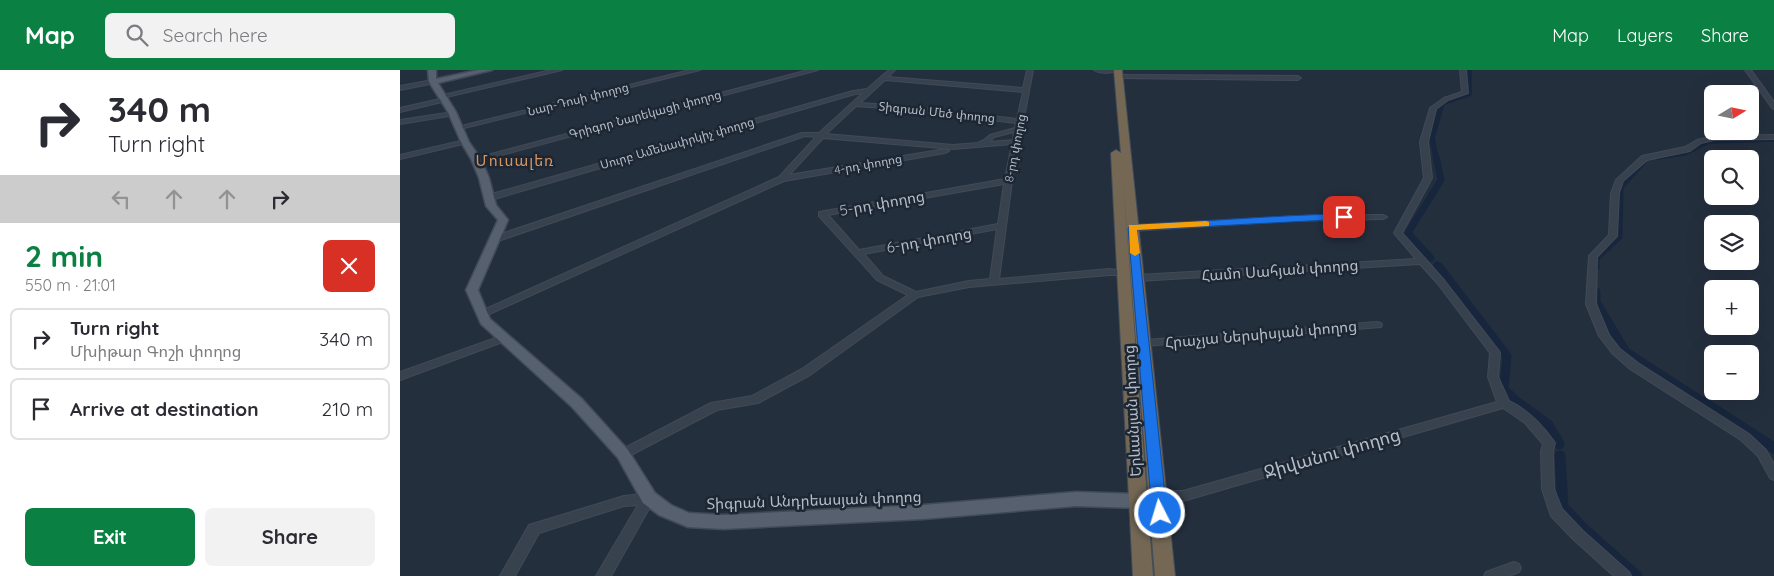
<!DOCTYPE html>
<meta charset="utf-8">
<style>
body{margin:0;font-family:Quicksand,"Noto Sans Armenian",sans-serif;background:#f2f2f3;color:#2b2b33;height:100vh;display:flex;flex-direction:column;font-size:19px;white-space:nowrap}
*{box-sizing:border-box;margin:0}
p{font-size:16px;color:#7c7c81}
.icon{flex:none;width:28px;height:28px;fill:none;stroke:currentColor;stroke-width:2;stroke-linecap:round;stroke-linejoin:round}
.map{position:relative;flex:1;overflow:hidden}
.panel{display:flex;flex-direction:column;background:#fff;width:400px}
.panel>*{flex:none}
.banner{background:#fff;color:#2b2b33;overflow:hidden}
.needle{width:32px;rotate:80deg}
.fabs{position:absolute;left:1304px;top:15px;display:grid;gap:10px}
.fabs a{display:grid;place-items:center;width:55px;height:55px;border-radius:8px;background:#fff;box-shadow:0 5px 20px #0002;font-size:25px}
.pin{position:absolute;display:grid;place-items:center;width:42px;height:42px;color:#fff;margin:-21px;border-radius:10px;box-shadow:0 2px 8px #0006}
.me{position:absolute;width:55px;margin:-28px;rotate:355deg;stroke-linejoin:round;filter:drop-shadow(0 0 4px #0008)}
.turn{display:flex;align-items:center;gap:18px;height:105px;padding:0 25px;font-size:22px}
.turn .icon{width:65px;height:65px;stroke-width:2.5}
.turn b{display:block;font-size:35px;line-height:42px}
.lanes{display:flex;align-items:center;height:48px;padding:0 25px;background:#0003;justify-content:center;gap:25px;direction:ltr}
.lanes .off{opacity:.35}
.round{display:grid;place-items:center;flex:none;width:52px;height:52px;border-radius:8px;background:#f2f2f3}
.summary{display:flex;align-items:center;justify-content:space-between;height:85px;padding:0 25px}
h1{font-size:30px;font-weight:700;line-height:38px;color:#0b8043}
.button{display:flex;gap:10px;margin-top:auto;padding:10px 25px}
.button a{flex:1;height:58px;border-radius:8px;background:#0b8043;color:#fff;font-size:20px;font-weight:700;line-height:58px;text-align:center}
.button a+a{background:#f2f2f3;color:#2b2b33}
ul{padding:0;list-style:none}
li{display:flex;align-items:center;gap:15px;height:62px;margin:0 10px 8px;padding:0 15px;border:2px solid #e1e1e2;border-radius:8px}
li div{flex:1}
li b{display:block;font-size:19px}
li em{font-style:normal}
header{display:flex;align-items:center;gap:30px;box-sizing:border-box;height:70px;padding:0 25px;background:#0b8043;color:#fff}
header strong{font-size:24px}
nav{display:flex;gap:28px;margin-inline-start:auto;font-size:18px}
.search{width:350px;height:45px;background:#f2f2f3;display:flex;align-items:center;gap:12px;box-sizing:border-box;padding:0 18px;border-radius:8px;color:#7c7c81;font-size:19px}
main{display:flex;flex:1;min-height:0}
.map>svg:first-child{display:block}
</style>
<header>
<strong>Map</strong>
<div class="search"><svg class="icon" aria-label="search" viewBox="0 0 24 24"><circle cx="10" cy="10" r="6"/><path d="M15 15l6 6"/></svg>Search here</div>
<nav><a>Map</a><a>Layers</a><a>Share</a></nav>
</header>
<main>
<section class="panel">
<div class="banner">
<div class="turn"><svg class="icon" aria-label="right" viewBox="0 0 24 24"><path d="M7 20v-9h11M14 6l5 5-5 5"/></svg><div><b>340 m</b>Turn right</div></div>
<div class="lanes"><svg class="icon off" aria-label="left" viewBox="0 0 24 24"><path d="M17 20v-9H6M10 6l-5 5 5 5"/></svg><svg class="icon off" aria-label="ahead" viewBox="0 0 24 24"><path d="M12 20V5M6 11l6-6 6 6"/></svg><svg class="icon off" aria-label="ahead" viewBox="0 0 24 24"><path d="M12 20V5M6 11l6-6 6 6"/></svg><svg class="icon" aria-label="right" viewBox="0 0 24 24"><path d="M7 20v-9h11M14 6l5 5-5 5"/></svg></div>
</div>
<div class="summary"><div><h1>2 min</h1><p>550 m · 21:01</p></div><a class="round" style="background:#d93025;color:#fff"><svg class="icon" aria-label="close" viewBox="0 0 24 24"><path d="M6 6l12 12M18 6L6 18"/></svg></a></div>
<ul>
<li><svg class="icon" aria-label="right" viewBox="0 0 24 24"><path d="M7 20v-9h11M14 6l5 5-5 5"/></svg><div><b>Turn right</b><p>Մխիթար Գոշի փողոց</p></div><em>340 m</em></li>
<li><svg class="icon" aria-label="arrive" viewBox="0 0 24 24"><path d="M6 21V4h12l-3 4 3 4H6"/></svg><div><b>Arrive at destination</b></div><em>210 m</em></li>
</ul>
<div class="button"><a>Exit</a><a>Share</a></div>
</section>
<div class="map">
<svg width="1374" height="506" viewBox="0 0 1374 506">
<rect width="100%" height="100%" fill="#242f3e"/>
<g fill="none" stroke-linecap="round" stroke-linejoin="round">
<g stroke="#17263c" stroke-width="5.5">
<path d="M1258 87 1285 83 1308 71 1374 69"/>
<path d="M1036 88 1032 68 1042 33 1069 24V0"/>
</g>
<g stroke="#17263c" stroke-width="7">
<path d="M1031 188 1008 163 1041 110 1036 87"/>
<path d="M1037 195 1039 198"/>
<path d="M1196 197V188L1219 167 1220 117 1242 93"/>
</g>
<g stroke="#17263c" stroke-width="9">
<path d="M1039 197 1107 286 1104 319 1121 335"/>
<path d="M1196 222V232L1226 282 1308 335"/>
</g>
<g stroke="#17263c" stroke-width="11">
<path d="M1119 334 1148 355 1159 374"/>
<path d="M1306 334 1374 378"/>
<path d="M1160 386 1163 437 1183 458 1237 506"/>
</g>
<defs>
<g id="minor">
<path d="M151 0H162L42 28 39 26Z"/>
<path d="M290 0H300L60 59 57 57Z"/>
<path d="M408 0H418L79 91 72 89Z"/>
<path d="M489 0H495L488 7 623 18 627 0H633L612 111 599 209 709 199 728 201 730 203 728 205H709L569 217 518 227 410 305 358 333 317 340 227 387 223 389 219 387 217 384 219 381 311 333 352 326 402 299 508 225 477 210 419 146V142L605 109 612 74 553 79 423 68 389 105 545 79 549 81 545 83 384 111 85 246 82 247 77 244 79 242 379 107 416 67 405 66 98 171H92L91 169 92 167 402 63H419L463 23 455 24 91 130H85V126L453 21 467 19ZM485 10 623 22 617 49 507 36 460 33ZM456 36 507 40 616 53 615 58 590 65 584 70 578 73 553 75 426 64ZM614 62 613 70 590 72 594 67ZM604 114 598 154 459 180 428 145ZM597 159 590 209 569 211 516 222 483 206 464 184Z"/>
<path d="M694 0H713L714 1C710 4 698 3 694 0Z"/>
<path d="M1060 0H1066L1068 23 1048 30 1036 39 1028 72 1032 108 1002 163 1044 210 1099 281 1100 283 1098 307 1109 331C1128 340 1141 354 1153 370L1155 373 1153 381 1154 419 1162 439 1183 461 1229 502 1231 506H1214L1173 469 1151 446 1142 419 1141 381 1143 374 1125 353 1103 338 783 431H758L753 430 752 426 753 422 758 421H783L1097 332 1088 307 1090 283 1038 214 1020 194 738 211 733 208 738 205 1016 189 994 163 1024 108 1020 72 1030 38 1044 28 1062 22Z"/>
<path d="M1345 0H1351L1374 32V39L1372 38Z"/>
<path d="M719 5 898 6 901 8 898 10 717 8 716 7Z"/>
<path d="M33 10 36 12 35 13 0 20V16Z"/>
<path d="M44 28 46 29V31L0 42V38Z"/>
<path d="M53 42 56 44 55 45 0 54V50Z"/>
<path d="M1374 65V69L1314 70 1301 73 1290 81 1247 90 1223 111 1219 123 1217 166 1197 187 1196 234 1209 265 1220 279 1238 293 1349 364 1366 380 1374 394V410L1370 408 1358 386 1341 370 1230 299 1212 283 1199 266 1186 234 1189 186 1209 165 1211 123 1216 110 1242 86 1285 77 1297 70 1314 66Z"/>
<path d="M65 70 69 72 67 73 0 89V85Z"/>
<path d="M920 145H983L987 147 983 149 889 151 732 161 728 158 732 155Z"/>
<path d="M977 252 981 253 982 255 981 257 745 276 740 273 745 270Z"/>
<path d="M104 265 108 266 109 268 108 270 0 310V302Z"/>
<path d="M249 423 254 424 255 428 211 506H196L238 435 224 436 139 463 115 506H100L129 455 224 426Z"/>
<path d="M1114 492 1119 494 1121 498 1119 502 1109 506H1084L1086 502Z"/>
</g>
<path id="major" d="M28 0H36V9L78 0H92L38 13 56 42 69 72 81 89 89 108 96 135 108 150 78 220 90 249 182 329 228 380 255 423 271 435 289 443 323 445 523 435 676 422 738 424 744 426 746 431 744 436 738 438 676 436 523 449 323 459 288 457 259 445 243 433 218 388 172 337 81 254 66 220 98 150 86 136 79 108 71 89 61 72 48 42 29 12Z"/>
<path id="highway" d="M714 0H722L775 506H755L723 111 753 506H733L711 83 716 80 721 83Z"/>
</defs>
<use href="#minor" stroke="#414a57" stroke-width="2"/>
<use href="#major" stroke="#414a57" stroke-width="3"/>
<use href="#highway" stroke="#434c59" stroke-width="2"/>
<use href="#minor" fill="#38414e" fill-rule="evenodd"/>
<use href="#major" fill="#56606e" fill-rule="evenodd"/>
<use href="#highway" fill="#746855" fill-rule="evenodd"/>
</g>
<path fill="#1a73e8" stroke="#114b97" d="M944 144 948 147 947 149 737 160 767 443 765 447 760 449 755 447 752 443 728 158 732 155C803 152 873 145 944 144Z"/>
<path fill="#f59e0b" d="M806 151 809 152V156L737 160 740 183 735 186 730 183 729 155Z"/>
<g text-anchor="middle" dominant-baseline="central" stroke-width="5" stroke-linejoin="round" paint-order="stroke">
<g font-size="12" fill="#b4bcc9" stroke="#1d2633">
<text transform="translate(178 29) rotate(-14)">Նար-Դոսի փողոց</text>
<text transform="translate(537 42) rotate(6)">Տիգրան Մեծ փողոց</text>
<text transform="translate(245 44) rotate(-15)">Գրիգոր Նարեկացի փողոց</text>
<text transform="translate(277 73) rotate(-16)">Սուրբ Ամենափրկիչ փողոց</text>
<text transform="translate(615 78) rotate(-79)">8-րդ փողոց</text>
<text transform="translate(468 94) rotate(-10)">4-րդ փողոց</text>
</g>
<g font-size="15" letter-spacing="1" fill="#d59563" stroke="#1d2633">
<text x="115" y="90">Մուսալեռ</text>
</g>
<g font-size="15" fill="#b4bcc9" stroke="#1d2633">
<text transform="translate(482 133) rotate(-10)">5-րդ փողոց</text>
<text transform="translate(529 170) rotate(-10)">6-րդ փողոց</text>
<text transform="translate(880 200) rotate(-4)">Համո Սահյան փողոց</text>
<text transform="translate(861 264) rotate(-5)">Հրաչյա Ներսիսյան փողոց</text>
<text transform="translate(732 341) rotate(-93)">Երևանյան փողոց</text>
<text transform="translate(414 430) rotate(-2)">Տիգրան Անդրեասյան փողոց</text>
</g>
<g font-size="18" fill="#b4bcc9" stroke="#1d2633">
<text transform="translate(932 383) rotate(-16)">Ջիվանու փողոց</text>
</g>
</g>
</svg>
<div class="fabs">
<a><svg class="needle" viewBox="-14 -14 28 28"><path d="M0-13l5 13h-10z" fill="#e53935"/><path d="M0 13l5-13h-10z" fill="#7c7c81"/></svg></a>
<a><svg class="icon" aria-label="search" viewBox="0 0 24 24"><circle cx="10" cy="10" r="6"/><path d="M15 15l6 6"/></svg></a>
<a><svg class="icon" aria-label="layers" viewBox="0 0 24 24"><path d="M12 4l9 5-9 5-9-5zM3 14l9 5 9-5"/></svg></a>
<a>+</a>
<a>−</a>
</div>
<div class="pin" style="left:944px;top:147px;background:#d93025"><svg class="icon" aria-label="arrive" viewBox="0 0 24 24"><path d="M6 21V4h12l-3 4 3 4H6"/></svg></div>
<svg class="me" style="left:760px;top:443px" viewBox="-20 -20 40 40"><circle r="17" fill="#1a73e8" stroke="#fff" stroke-width="3"/><path d="M0-11L8 9 0 5-8 9z" fill="#fff"/></svg>
</div>
</main>
